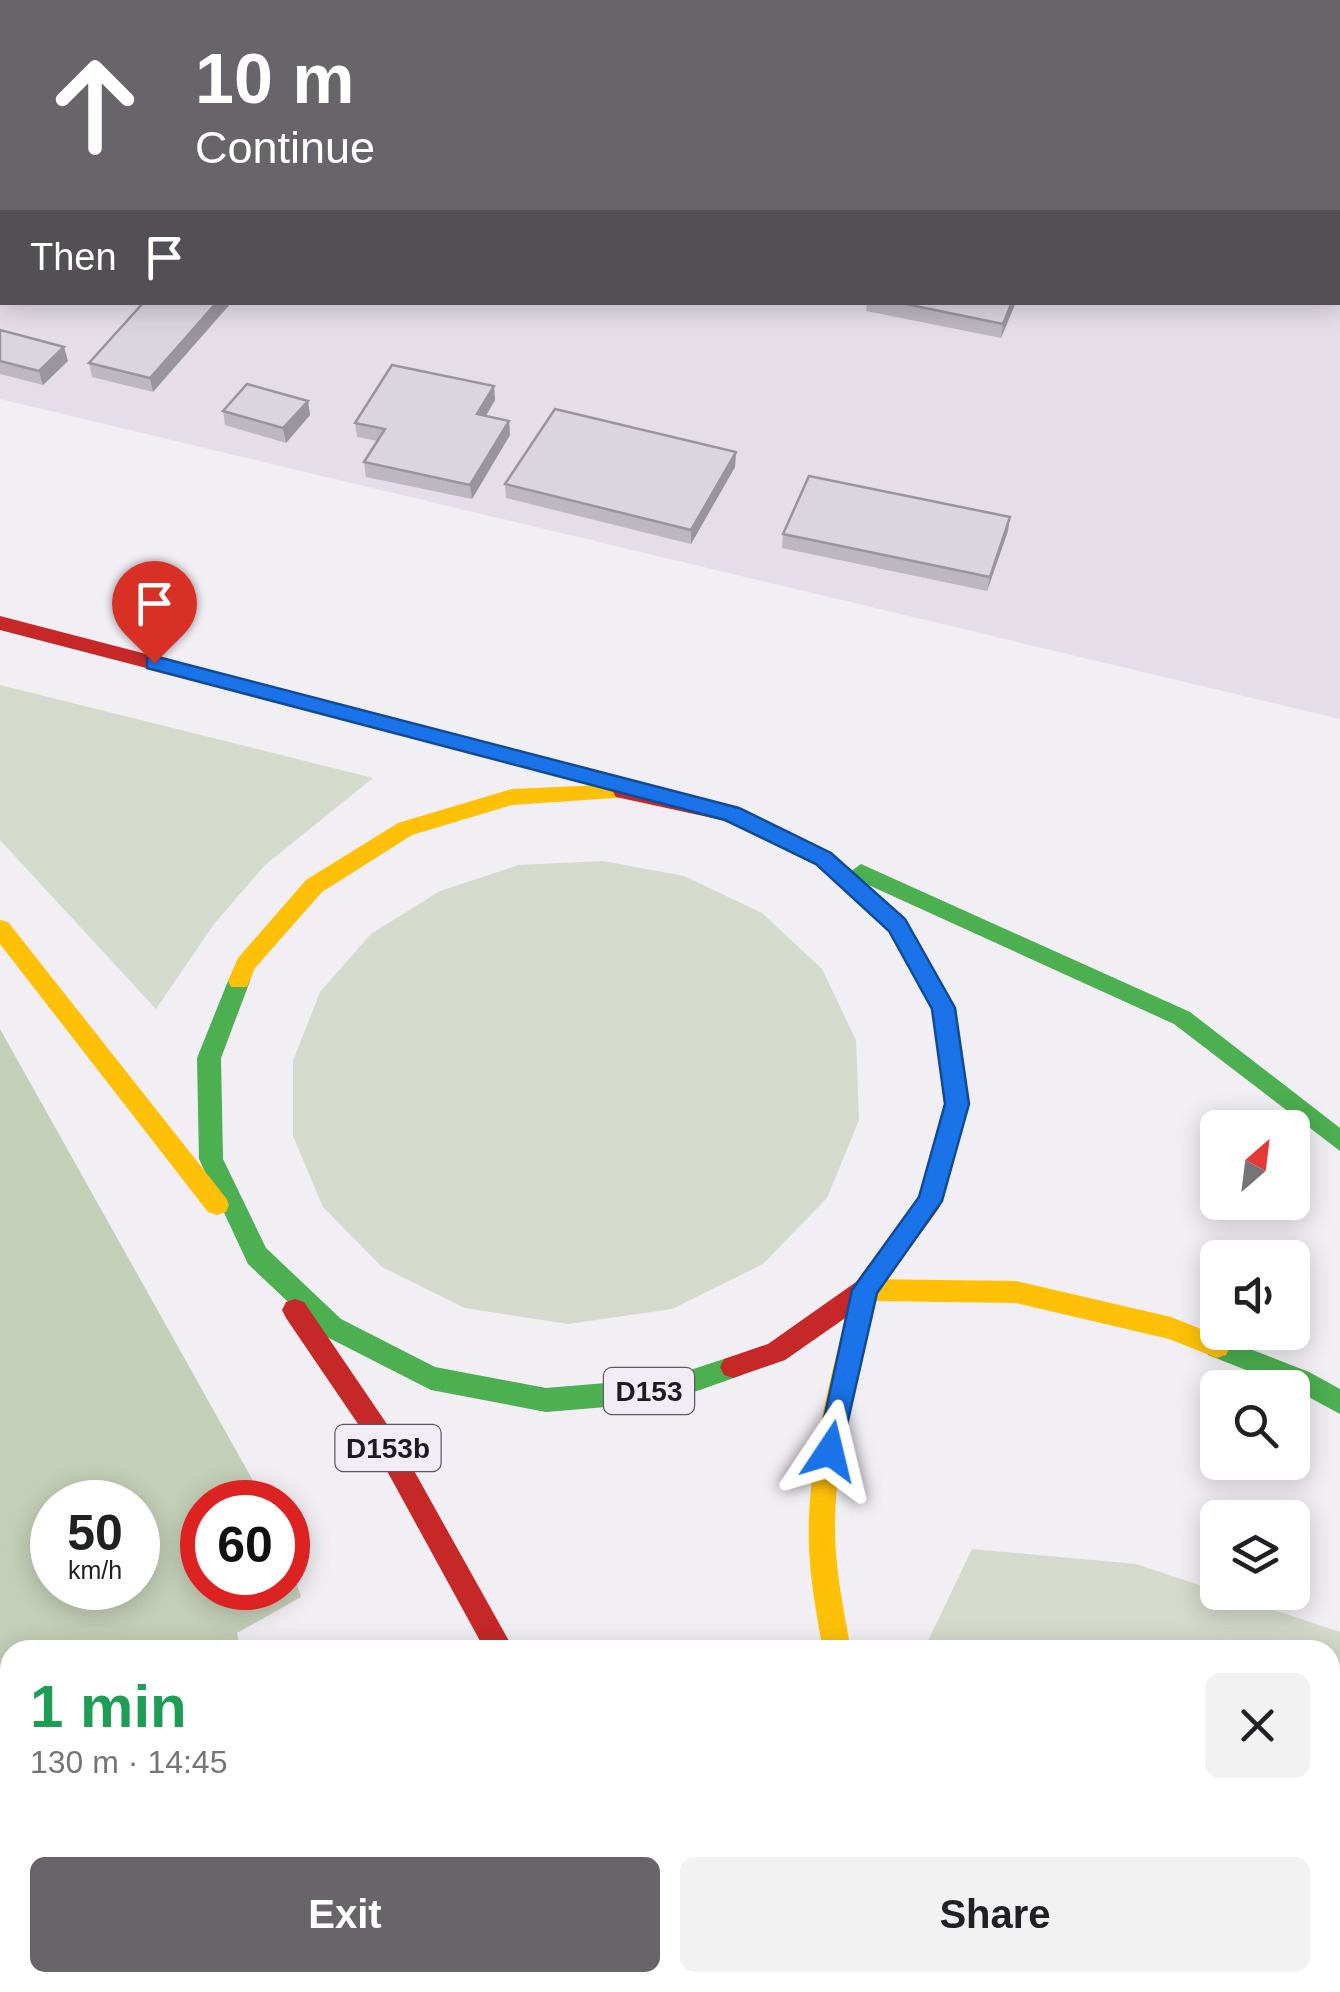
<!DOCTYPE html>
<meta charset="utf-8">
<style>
body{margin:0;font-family:Arial,sans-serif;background:#f2f2f2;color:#202124;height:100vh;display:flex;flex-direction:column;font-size:38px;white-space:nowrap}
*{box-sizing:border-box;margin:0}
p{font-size:32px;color:#757577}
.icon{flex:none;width:55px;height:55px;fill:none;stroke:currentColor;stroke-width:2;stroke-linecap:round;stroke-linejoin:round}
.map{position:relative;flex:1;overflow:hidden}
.panel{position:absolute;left:0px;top:1640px;width:1340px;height:352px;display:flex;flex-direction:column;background:#fff;border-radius:30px 30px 0 0;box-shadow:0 5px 25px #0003}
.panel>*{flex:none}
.hud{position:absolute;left:0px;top:0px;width:1340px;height:305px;box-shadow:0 5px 25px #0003;background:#676569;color:#fff;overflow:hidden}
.needle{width:65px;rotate:28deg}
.controls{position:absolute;left:1200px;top:1110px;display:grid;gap:20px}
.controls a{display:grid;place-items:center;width:110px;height:110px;border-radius:15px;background:#fff;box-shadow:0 5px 25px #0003;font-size:50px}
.speed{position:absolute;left:30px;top:1480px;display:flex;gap:20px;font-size:50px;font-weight:700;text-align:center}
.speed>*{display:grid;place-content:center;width:130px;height:130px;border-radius:50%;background:#fff;box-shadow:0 5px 25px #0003;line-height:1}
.speed small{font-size:25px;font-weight:400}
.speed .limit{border:15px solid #d22;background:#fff;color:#111}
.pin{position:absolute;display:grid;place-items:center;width:85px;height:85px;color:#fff;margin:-102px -42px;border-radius:50% 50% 50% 0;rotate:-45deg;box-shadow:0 0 10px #0007}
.pin .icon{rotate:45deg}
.me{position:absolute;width:110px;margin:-55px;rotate:10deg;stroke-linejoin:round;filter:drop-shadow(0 0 8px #0008)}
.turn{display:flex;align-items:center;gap:35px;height:210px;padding:0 30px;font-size:45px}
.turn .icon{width:130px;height:130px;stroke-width:2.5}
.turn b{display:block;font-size:70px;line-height:85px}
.then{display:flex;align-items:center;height:95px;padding:0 30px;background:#0003;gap:20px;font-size:38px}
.round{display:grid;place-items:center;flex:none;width:105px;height:105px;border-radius:15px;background:#f2f2f2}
.headline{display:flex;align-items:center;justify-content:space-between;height:170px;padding:0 30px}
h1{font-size:60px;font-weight:600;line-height:75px;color:#1e9e55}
.primary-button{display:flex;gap:20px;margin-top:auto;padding:20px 30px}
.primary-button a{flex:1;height:115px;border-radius:15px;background:#676569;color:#fff;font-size:40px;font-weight:600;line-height:115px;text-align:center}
.primary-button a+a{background:#f2f2f2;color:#202124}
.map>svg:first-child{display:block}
</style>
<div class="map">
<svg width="1340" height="1992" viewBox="0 0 1340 1992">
<rect width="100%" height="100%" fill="#f1eef4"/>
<path fill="#e5dee9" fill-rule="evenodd" d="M0 0H1340V719L0 399ZM2 2H1338V302H2Z"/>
<g fill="#d4dacc">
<path d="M0 685 373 778 265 865 214 924 156 1009 0 840Z"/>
<path d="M603 861 684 876 762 913 822 969 856 1040 859 1120 827 1198 763 1264 672 1309 568 1324 465 1308 382 1267 323 1207 293 1136V1061L320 992 371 934 440 891 519 865Z"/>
<path d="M972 1549 1136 1564 1340 1632V1992H1046L1043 1983 1330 1982V1650H931L928 1641Z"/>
</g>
<path fill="#c4cfb7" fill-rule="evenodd" d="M0 1029 265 1502H202V1588H288V1556L301 1597 237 1633 241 1650H10V1982H343L346 1992H0ZM52 1502H138V1588H52Z"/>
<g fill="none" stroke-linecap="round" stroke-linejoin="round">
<g fill="#4caf50" fill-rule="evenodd">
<path d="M861 864 1190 1012 1340 1128V1151L1174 1024 853 878 850 872Z"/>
<path d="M239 972 247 975 250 981 221 1058 223 1159 266 1248 341 1319 435 1367 546 1388 666 1378 733 1356 742 1359 746 1367 742 1375 666 1402 546 1412 431 1390 323 1335 248 1264 199 1159 197 1058 228 981 231 975Z"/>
<path d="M1217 1336 1309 1372 1340 1389V1414L1292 1388 1208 1355 1204 1347 1208 1339Z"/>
<path d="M915 1982H945L948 1992H918Z"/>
</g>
<g fill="#ffc107" fill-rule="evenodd">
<path d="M623 784 633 792 630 797 512 805 412 835 322 892 255 968 247 987H231L228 981 238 958 306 880 398 823 512 789Z"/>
<path d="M0 920 8 922 226 1198 229 1205 226 1212 217 1215 208 1212 0 944Z"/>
<path d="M865 1279 1016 1281 1171 1317 1226 1339 1230 1347 1226 1355 1217 1358 1169 1339 1016 1303 875 1301C858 1373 837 1446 835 1520 834 1564 843 1607 851 1650H823C815 1607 807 1563 809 1519 812 1441 834 1365 853 1290L856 1282Z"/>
</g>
<g fill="#c62828" fill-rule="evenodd">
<path d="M0 616 592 770 602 777 592 784 0 630Z"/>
<path d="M623 784 738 809 832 853 905 919 954 1009 969 1104 939 1208 874 1298 785 1360 733 1378 724 1375 720 1367 724 1359 768 1344 856 1282 919 1197 945 1104 932 1009 889 931 816 865 726 821 616 797 613 792Z"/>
<path d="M295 1299 304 1302 393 1433 514 1650H485L375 1449 286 1318 282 1310 286 1302Z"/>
<path d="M624 1982H654L657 1992H627Z"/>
</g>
</g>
<g fill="#bcb7c1">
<path d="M1340 0V77H1338V5Z"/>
<rect x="1338" y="162" width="2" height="67"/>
<path d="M144 302 153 392 92 377 89 363Z"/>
<path d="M867 302H1016L1001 338 866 311Z"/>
<path d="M0 330 68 361 43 385 0 374Z"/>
<path d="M494 386 495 400 486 416 509 421 510 435 472 499 366 477 364 462 378 441 357 437 355 423Z"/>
<path d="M308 401 310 415 286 443 225 425 223 411Z"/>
<path d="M736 452 735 467 691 544 506 498 505 484Z"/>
<path d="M1008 531 987 591 782 548 783 534Z"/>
</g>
<g fill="#99959d">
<path d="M2 116V133L0 135V118Z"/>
<path d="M217 302H232L153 392 150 378Z"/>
<path d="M1012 302H1016L1001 338 1003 324Z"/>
<path d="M64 347 68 361 43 385 39 371Z"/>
<path d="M494 386 495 400 478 429 477 414Z"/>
<path d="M308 401 310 415 286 443 283 428Z"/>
<path d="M509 421 510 435 472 499 470 485Z"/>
<path d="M736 452 735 467 691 544V530Z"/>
<path d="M1010 517 1008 531 987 591 990 577Z"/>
</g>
<g fill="#dbd5e0" stroke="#99959d" stroke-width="2.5">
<path d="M288 0H397L395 2H286Z"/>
<path d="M792 0H827L840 2H790Z"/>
<path d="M1339 0H1340V63L1338 62Z"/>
<path d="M0 43H2V116L0 118Z"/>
<rect x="1338" y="162" width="2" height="52"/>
<path d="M144 302H217L150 378 89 363Z"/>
<path d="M896 302H1012L1003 324Z"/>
<path d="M0 330 64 347 39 371 0 361Z"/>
<path d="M392 365 494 386 477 414 509 421 470 485 364 462 385 429 355 423Z"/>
<path d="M247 384 308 401 283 428 223 411Z"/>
<path d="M555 409 736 452 691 530 505 484Z"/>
<path d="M809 476 1010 517 990 577 783 534Z"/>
</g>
<path fill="#1a73e8" stroke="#114b97" stroke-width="2.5" d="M154 656 739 808 831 853 905 919 955 1008 969 1104 942 1201 877 1293 839 1460 830 1463 821 1460 817 1451 852 1290 919 1197 945 1104 932 1009 889 931 816 864 725 820 147 668V658Z"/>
<g text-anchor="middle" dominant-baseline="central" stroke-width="10" stroke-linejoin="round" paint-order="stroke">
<g fill="#f2ecf6" stroke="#5d5a5f" stroke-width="2.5">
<rect x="604" y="1368" width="90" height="46" rx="8"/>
<rect x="335.5" y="1425" width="105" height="46" rx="8"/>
</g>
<g font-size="28" font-weight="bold" fill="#1d1b1e">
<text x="649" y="1391">D153</text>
<text x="388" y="1448">D153b</text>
</g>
</g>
</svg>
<div class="controls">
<a><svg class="needle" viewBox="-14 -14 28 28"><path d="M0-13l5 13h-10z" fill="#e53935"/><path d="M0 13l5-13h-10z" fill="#757577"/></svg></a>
<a><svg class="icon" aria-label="sound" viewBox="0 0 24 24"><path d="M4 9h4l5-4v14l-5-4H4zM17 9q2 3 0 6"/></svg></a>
<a><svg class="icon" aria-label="search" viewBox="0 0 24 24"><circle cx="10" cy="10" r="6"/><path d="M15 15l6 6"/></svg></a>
<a><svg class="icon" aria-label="layers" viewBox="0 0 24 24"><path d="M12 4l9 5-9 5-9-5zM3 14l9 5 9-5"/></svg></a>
</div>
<div class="speed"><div>50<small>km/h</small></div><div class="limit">60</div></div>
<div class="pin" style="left:154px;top:663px;background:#d93025"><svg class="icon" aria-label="arrive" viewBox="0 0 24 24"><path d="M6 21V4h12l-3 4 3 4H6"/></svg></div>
<svg class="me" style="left:830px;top:1451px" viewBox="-20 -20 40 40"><path d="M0-17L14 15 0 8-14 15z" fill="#1a73e8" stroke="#fff" stroke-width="4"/></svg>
<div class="hud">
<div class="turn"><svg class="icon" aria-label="ahead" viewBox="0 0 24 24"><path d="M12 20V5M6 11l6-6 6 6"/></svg><div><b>10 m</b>Continue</div></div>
<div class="then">Then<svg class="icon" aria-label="arrive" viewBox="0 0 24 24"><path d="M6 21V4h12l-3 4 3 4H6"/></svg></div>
</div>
<section class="panel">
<div class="headline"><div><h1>1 min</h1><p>130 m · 14:45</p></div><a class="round"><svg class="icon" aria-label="close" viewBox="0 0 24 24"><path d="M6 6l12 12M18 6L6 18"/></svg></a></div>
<div class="primary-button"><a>Exit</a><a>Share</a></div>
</section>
</div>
